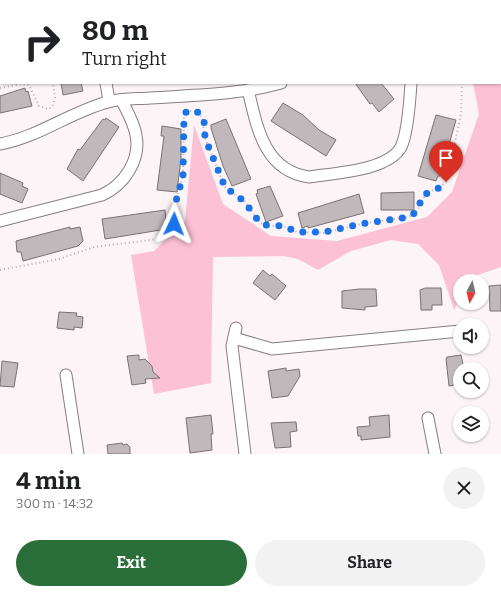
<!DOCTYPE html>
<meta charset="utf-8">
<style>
body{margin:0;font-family:Bitter,serif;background:#f2f2f2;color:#202124;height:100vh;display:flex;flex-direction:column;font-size:15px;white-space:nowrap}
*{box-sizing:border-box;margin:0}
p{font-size:13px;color:#757577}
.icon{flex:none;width:22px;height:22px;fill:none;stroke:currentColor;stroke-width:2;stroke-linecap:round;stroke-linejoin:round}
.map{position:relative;height:454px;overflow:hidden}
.side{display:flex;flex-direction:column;background:#fff;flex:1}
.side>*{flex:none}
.guide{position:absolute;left:0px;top:0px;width:501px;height:84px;box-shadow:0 1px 3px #0004;background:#fff;color:#202124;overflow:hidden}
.needle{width:26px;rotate:187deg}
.tools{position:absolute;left:453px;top:274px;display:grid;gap:8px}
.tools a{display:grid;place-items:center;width:36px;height:36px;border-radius:50%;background:#fff;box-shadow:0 1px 3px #0004;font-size:20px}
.pin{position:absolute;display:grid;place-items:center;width:34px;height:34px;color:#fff;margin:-41px -17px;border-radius:50% 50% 50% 0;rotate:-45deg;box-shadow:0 0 4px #0007}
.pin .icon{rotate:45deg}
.me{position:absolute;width:44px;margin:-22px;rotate:2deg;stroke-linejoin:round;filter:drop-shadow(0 0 3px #0008)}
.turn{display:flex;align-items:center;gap:14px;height:84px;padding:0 16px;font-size:18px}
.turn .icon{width:52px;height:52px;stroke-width:2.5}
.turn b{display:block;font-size:28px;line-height:34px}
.round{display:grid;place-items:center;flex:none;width:42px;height:42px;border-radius:21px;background:#f2f2f2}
.head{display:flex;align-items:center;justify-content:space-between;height:68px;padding:0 16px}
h1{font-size:24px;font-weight:700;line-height:30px}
.button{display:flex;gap:8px;margin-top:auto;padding:8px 16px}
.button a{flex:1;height:46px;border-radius:24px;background:#2a6f3a;color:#fff;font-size:16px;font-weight:700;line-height:46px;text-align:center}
.button a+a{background:#f2f2f2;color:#202124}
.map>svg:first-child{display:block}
</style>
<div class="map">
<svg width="501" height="454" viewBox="0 0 501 454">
<rect width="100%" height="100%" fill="#fcf4f6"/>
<path fill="#fcc1d5" d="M458 0H501V267L472 277 469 281H460V299L454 310 439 265 418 244 391 240 351 251 318 270 298 259 283 256 213 257 211 383 154 394 131 255 154 251 185 221 194 125 223 204 271 236 337 241 427 217 452 192 479 114 473 83H500V1Z"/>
<g fill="#c0b8bb" stroke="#797274">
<path d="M61 83H81L83 91 63 95Z"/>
<path d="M355 83H381L394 99 379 112 372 103 370 104Z"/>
<path d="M25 88 26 92 28 91 32 106 0 113V96Z"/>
<path d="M283 103 303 115 319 130 336 140 326 156 271 121Z"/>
<path d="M436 115 456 120 440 176H438L436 181 418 176Z"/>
<path d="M106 118 119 127 83 181 67 169 78 149 80 150 103 119 105 120Z"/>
<path d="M226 119 251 179 232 186 223 166 211 128V125Z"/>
<path d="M162 126 181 129V158L177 192 157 190 164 136H161Z"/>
<path d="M0 173 23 183 22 186 28 189 22 203 0 194Z"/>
<path d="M270 186 283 216 266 222 256 194 258 193 257 190Z"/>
<path d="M414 192V210H381V193Z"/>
<path d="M359 194 364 213 308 228V226L302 228 298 213Z"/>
<path d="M165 210 167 229 105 239 102 219Z"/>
<path d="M70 227V229L80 227 83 241 78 246 23 261 21 252H17L16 241Z"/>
<path d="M263 270 270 276 272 274 286 286 275 300 253 283Z"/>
<path d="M501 285V311H490L489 286Z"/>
<path d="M425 288H441L442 305H432V310H421L420 290Z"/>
<path d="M359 289H376L377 306 365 307V310L342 308V291Z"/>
<path d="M59 312 77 313 76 316 83 317 82 328 74 327V330L57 328Z"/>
<path d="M139 355V360L145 359 152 366 153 372 160 378 145 379 146 383 132 385 127 356Z"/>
<path d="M461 355 464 369H460V384L449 386 446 359 447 357Z"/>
<path d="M2 361 18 363 14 387 0 386Z"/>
<path d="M286 368V371L299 369 300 376 288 396 272 398 268 371Z"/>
<path d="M211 415 213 434H211L212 450 190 453 186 418Z"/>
<path d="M389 415 390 437 361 440V436H358L357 427 370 426 369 417Z"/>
<path d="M296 422 297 431 290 432 291 447 275 448 271 423Z"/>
<path d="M122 443 123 445 127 444 130 447V454H108L107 445Z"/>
</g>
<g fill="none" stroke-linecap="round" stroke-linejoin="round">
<defs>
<g id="minor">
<path d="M340 1V0"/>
<path d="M106 83 109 101"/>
<path d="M248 90C257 127 264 171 309 177 334 173 388 171 401 147 408 133 410 99 411 83"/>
<path d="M0 144C39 137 70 112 108 102 121 98 137 99 150 98 193 95 239 95 281 83"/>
<path d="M0 221 102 195C124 185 141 160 136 135 134 123 127 111 122 101"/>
<path d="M236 328 232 346 245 454"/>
<path d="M234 338 272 349 460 331"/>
<path d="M66 375 78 454"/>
<path d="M428 418 435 454"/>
</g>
</defs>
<use href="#minor" stroke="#867e81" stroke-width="13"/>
<g stroke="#b5aeb0" stroke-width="2" stroke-dasharray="1 3" stroke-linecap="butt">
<path d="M232 0H240"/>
<path d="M311 0 312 1"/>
<path d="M447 0V1"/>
<path d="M74 1 76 0"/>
<path d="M0 88 20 84 29 85 39 106 48 109 52 107 55 99 53 83"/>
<path d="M0 270 59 259 94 247 159 239 169 235 175 224 176 201 183 176 184 115 187 111H195L202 117 205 138 225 187 244 201 260 223 271 226H283L297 232 324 233 366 223 409 217 417 211 426 193 439 188 446 182 461 115 462 83"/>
</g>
<use href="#minor" stroke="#fff" stroke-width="11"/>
</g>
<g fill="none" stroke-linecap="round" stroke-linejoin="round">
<path stroke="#1a73e8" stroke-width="7" stroke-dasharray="0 12.6" d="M174 224 176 201 183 176 184 115 187 111H195L199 113 204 120 205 138 225 187 244 201 260 223 265 225 283 226 297 232H324L366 223 409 217 417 211 423 195 439 188 446 182"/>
</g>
</svg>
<div class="tools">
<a><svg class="needle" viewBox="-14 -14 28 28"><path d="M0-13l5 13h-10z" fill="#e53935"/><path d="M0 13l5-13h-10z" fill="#757577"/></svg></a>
<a><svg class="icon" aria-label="sound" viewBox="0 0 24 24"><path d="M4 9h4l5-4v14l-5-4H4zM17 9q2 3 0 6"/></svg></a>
<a><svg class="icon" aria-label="search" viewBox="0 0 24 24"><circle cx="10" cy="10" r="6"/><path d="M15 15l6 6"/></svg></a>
<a><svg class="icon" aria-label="layers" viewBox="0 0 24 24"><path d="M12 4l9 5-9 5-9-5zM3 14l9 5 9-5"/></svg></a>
</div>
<div class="pin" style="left:446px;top:182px;background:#d93025"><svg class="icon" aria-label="arrive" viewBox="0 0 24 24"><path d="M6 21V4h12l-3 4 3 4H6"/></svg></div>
<svg class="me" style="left:174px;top:224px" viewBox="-20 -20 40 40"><path d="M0-17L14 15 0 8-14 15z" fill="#1a73e8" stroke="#fff" stroke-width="4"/></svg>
<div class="guide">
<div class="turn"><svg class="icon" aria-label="right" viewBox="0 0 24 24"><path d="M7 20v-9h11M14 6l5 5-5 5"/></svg><div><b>80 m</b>Turn right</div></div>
</div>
</div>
<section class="side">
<div class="head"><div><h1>4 min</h1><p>300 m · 14:32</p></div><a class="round"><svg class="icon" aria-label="close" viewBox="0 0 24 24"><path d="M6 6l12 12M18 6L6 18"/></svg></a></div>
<div class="button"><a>Exit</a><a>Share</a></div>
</section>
